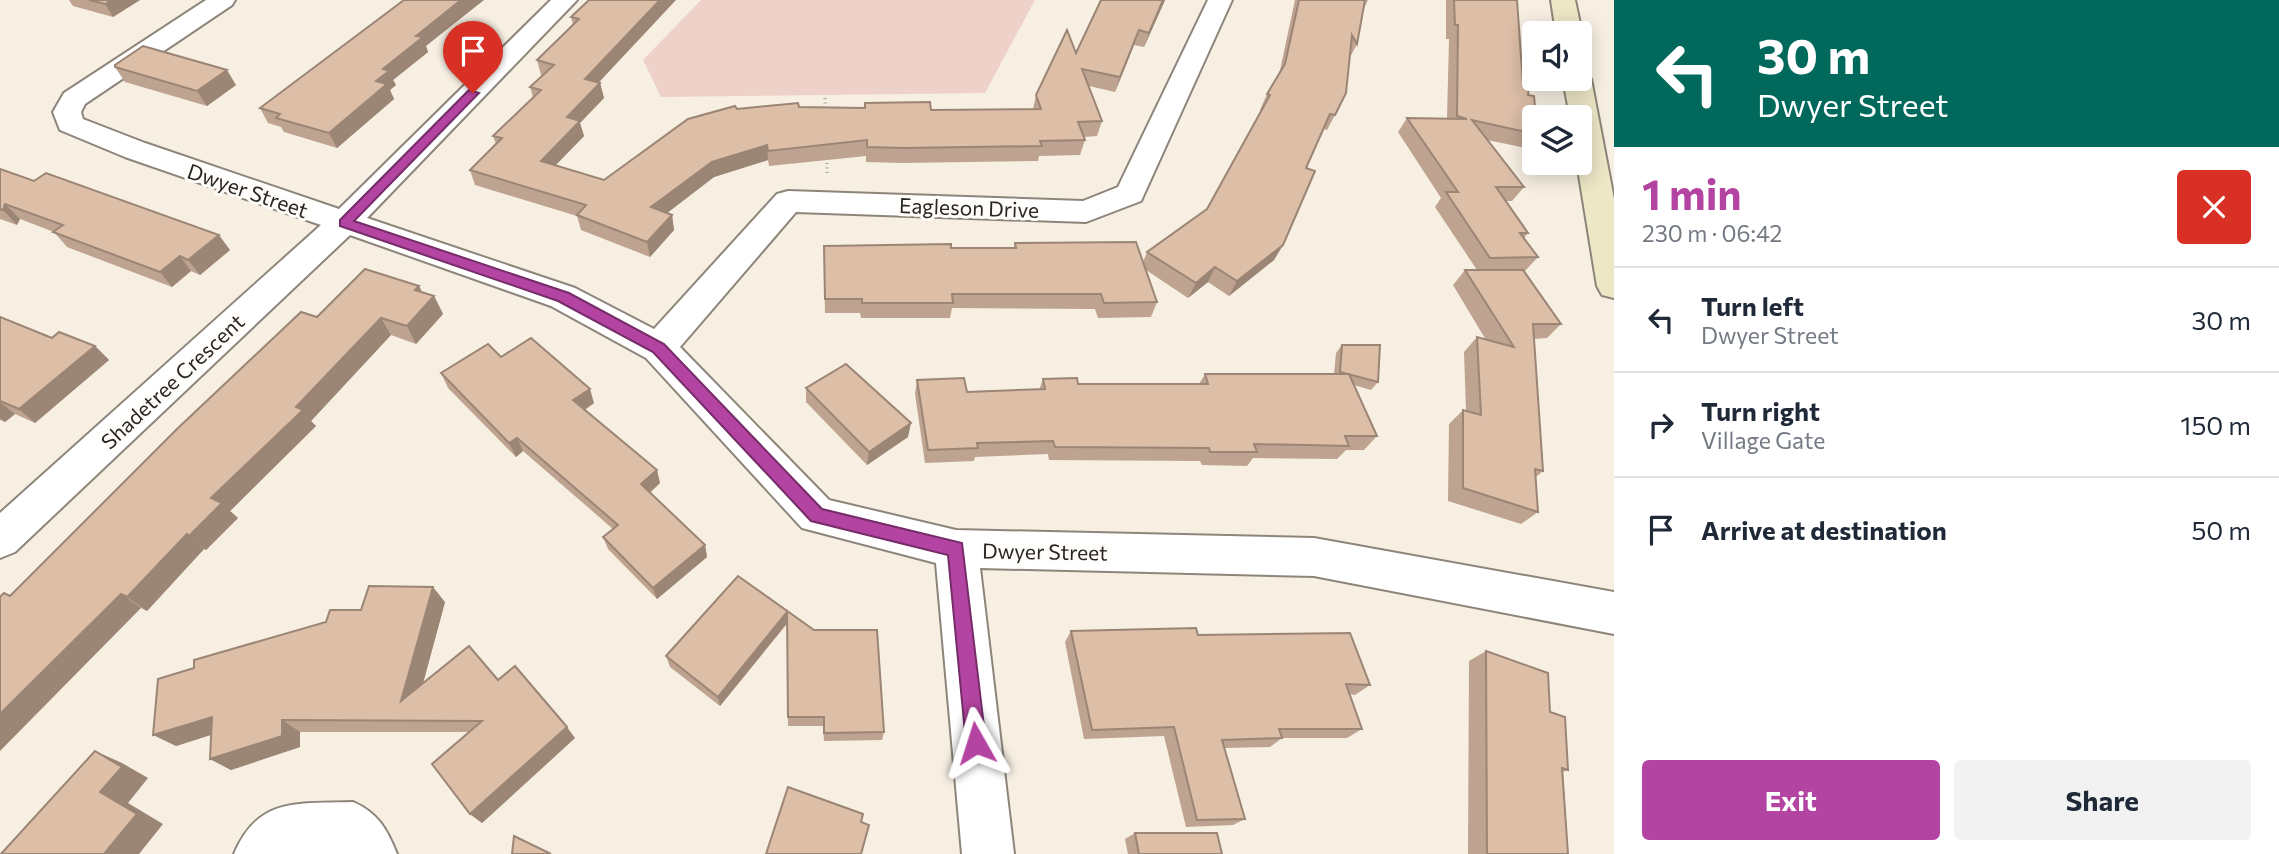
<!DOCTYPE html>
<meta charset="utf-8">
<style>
body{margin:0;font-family:Commissioner,sans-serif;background:#f2f2f3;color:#1f2937;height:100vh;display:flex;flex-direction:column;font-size:26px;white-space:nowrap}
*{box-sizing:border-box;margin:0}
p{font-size:23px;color:#747a83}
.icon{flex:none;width:38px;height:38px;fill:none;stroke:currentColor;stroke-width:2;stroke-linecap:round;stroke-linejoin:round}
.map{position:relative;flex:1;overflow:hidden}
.panel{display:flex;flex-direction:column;background:#fff;width:665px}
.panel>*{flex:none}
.top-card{background:#00695c;color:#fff;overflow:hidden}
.fabs{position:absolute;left:1522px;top:21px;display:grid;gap:14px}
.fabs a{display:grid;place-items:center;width:70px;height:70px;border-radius:7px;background:#fff;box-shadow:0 4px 18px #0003;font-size:35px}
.pin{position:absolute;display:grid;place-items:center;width:60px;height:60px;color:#fff;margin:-72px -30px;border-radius:50% 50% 50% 0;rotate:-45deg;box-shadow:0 0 7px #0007}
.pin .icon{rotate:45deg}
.me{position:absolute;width:77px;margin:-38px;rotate:354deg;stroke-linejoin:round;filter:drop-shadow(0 0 5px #0008)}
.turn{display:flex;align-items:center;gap:24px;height:147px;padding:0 28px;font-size:32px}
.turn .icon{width:91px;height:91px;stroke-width:2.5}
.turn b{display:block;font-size:49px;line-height:60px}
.round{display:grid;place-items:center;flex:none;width:74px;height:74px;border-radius:7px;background:#f2f2f3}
.head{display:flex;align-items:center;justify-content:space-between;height:119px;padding:0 28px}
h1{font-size:42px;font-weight:700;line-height:52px;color:#b444a1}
.cta{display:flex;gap:14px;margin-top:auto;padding:14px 28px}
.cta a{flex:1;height:80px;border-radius:7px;background:#b444a1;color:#fff;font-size:28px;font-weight:700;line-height:80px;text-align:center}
.cta a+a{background:#f2f2f3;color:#1f2937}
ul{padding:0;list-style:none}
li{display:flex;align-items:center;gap:21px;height:105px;padding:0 28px;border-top:2px solid #e0e1e3}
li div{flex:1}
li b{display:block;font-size:26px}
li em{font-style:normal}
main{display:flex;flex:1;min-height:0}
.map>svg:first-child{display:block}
</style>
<main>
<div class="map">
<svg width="1614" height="854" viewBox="0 0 1614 854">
<rect width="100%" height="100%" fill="#f7efe2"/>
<path fill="#eed1c8" d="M701 0H1035L985 93 661 97 643 60Z"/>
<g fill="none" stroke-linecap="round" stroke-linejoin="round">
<defs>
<g id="street">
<path d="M206 0H235L232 5 85 104 81 112 83 119 145 143 339 209 551 0H577L367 218 575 288 654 329 777 194 788 191 1083 201 1118 187 1208 0H1232L1141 201 1086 222 796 212 680 347 829 500 956 530 1314 538 1614 592V634L1314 576 980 568 1014 854H962L936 563 802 528 646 358 551 306 350 235 15 552 0 558V513L321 225 125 157 60 130 53 112 64 93Z"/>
<path d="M353 802C378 813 387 829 397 854H234C258 796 299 804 353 802Z"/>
</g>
<g id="secondary">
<path d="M1551 0H1575L1582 33 1580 35V33H1556Z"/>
<path d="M1580 72 1587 73 1591 79 1614 199V298L1602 295 1597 286 1577 163H1580V117H1570L1563 79H1580Z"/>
</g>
</defs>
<use href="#street" stroke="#8d857a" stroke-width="4"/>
<use href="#secondary" stroke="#8d857a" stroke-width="4"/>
<g stroke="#ada79c" stroke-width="3.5" stroke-dasharray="1 3.5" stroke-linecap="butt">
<path d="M825 98 826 114"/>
<path d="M827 154V173"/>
</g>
<use href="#street" fill="#fff" fill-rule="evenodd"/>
<use href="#secondary" fill="#ece7c5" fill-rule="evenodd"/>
</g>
<g fill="#bea390">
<path d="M69 0H140L113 17 73 6Z"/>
<path d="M589 0 599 83H600L604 98 580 123 584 136 555 166 604 180 737 109 799 107 931 110 1033 109 1036 95 1076 53 1101 0H1165L1144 47 1134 45 1115 92 1089 86 1102 121 1097 136 1084 137 1085 140 1080 155 1039 156 1038 161 902 163 866 162V156L769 166 768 160 714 177 667 213 672 215 674 230 650 257 581 230 577 216 475 185 470 170 496 144 493 136 533 97 530 87 542 76 541 75 537 60 573 25 571 17Z"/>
<path d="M1295 0H1368L1364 8 1357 44 1349 59 1335 115 1327 130 1323 129 1306 168 1283 245 1274 260 1229 296 1208 282 1188 298 1146 270 1157 302 1151 317 1098 318 1095 309 952 308 950 318H861L860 313H825L824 246 951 248H1014L1015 243 1143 262 1147 252 1207 209 1262 110H1260L1267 94 1279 75Z"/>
<path d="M1446 0H1517L1523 84 1535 117V137L1526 148 1487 140 1524 187 1512 201H1506L1528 233 1524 238 1538 257 1525 271 1561 324 1547 338 1534 339 1543 471 1536 477 1538 512 1521 524 1448 501 1449 424 1463 410 1466 411 1464 352 1477 337 1486 340 1453 285 1465 270H1477L1435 207 1441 198 1398 132 1407 118H1447L1449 39H1446Z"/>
<path d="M426 46 428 52 393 80 396 85 390 90 394 99 337 148 284 132 281 127 268 123 260 108Z"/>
<path d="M115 67 236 85 207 106 125 82Z"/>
<path d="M0 169 230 250 200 275 191 271 172 287 67 247 54 232 20 219 17 225 0 219Z"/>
<path d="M419 286 422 292 434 296 443 314 416 344 391 335 311 421 316 426 230 511 238 518 206 550 204 549 147 611 141 608 10 596 317 317Z"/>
<path d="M0 317 52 338 95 346 109 360 35 423 15 414 5 422 0 420Z"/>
<path d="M1342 345 1378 382 1371 390 1354 385 1377 436 1364 450H1346L1337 459 1253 458 1247 466 1202 465 1200 461 1049 460 1048 454 975 457 974 461 925 463 915 394 917 380 967 392 1039 390 1043 379 1078 384H1199L1205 374H1334L1336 353Z"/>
<path d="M501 357 594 403 585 410 660 483 650 493 705 545 707 557 657 599 608 549 603 537 613 529 523 451 516 457 448 388 441 373Z"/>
<path d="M806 388 908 437 867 465 806 402Z"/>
<path d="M738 576 814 630 884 732 882 740 824 741 823 726H788L787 624 720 706 670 667 666 656Z"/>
<path d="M445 602 423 683 498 680 575 738 482 823 470 814 469 732H300V747L231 770 210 759 211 735 176 746 194 668 361 610Z"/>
<path d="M1071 631 1198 635 1370 685 1355 695 1349 694 1362 729 1347 738H1282L1270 747 1224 748 1245 819 1233 825 1186 827 1164 736 1084 739 1065 642Z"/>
<path d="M1486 651 1550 712 1568 770 1563 772 1568 854H1468L1469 661Z"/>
<path d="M1135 833 1222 854H1128L1125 839Z"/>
</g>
<g fill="#9b8575">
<path d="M112 0H140L113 17 105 4Z"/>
<path d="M461 0H484L426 46 428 52 393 80 396 85 390 90 394 99 337 148 329 133 376 81 383 69 416 36Z"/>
<path d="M660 0H676L588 94 585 79Z"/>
<path d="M1163 0H1165L1144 47 1149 33Z"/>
<path d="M1139 30 1134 45 1115 92 1120 77Z"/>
<path d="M227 70 236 85 207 106 197 91Z"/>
<path d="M600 83 604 98 580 123 584 136 545 176 541 161 567 117Z"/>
<path d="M767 145 768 160 714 177 654 223 651 207 712 162Z"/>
<path d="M5 204 20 219 17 225 3 210Z"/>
<path d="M672 215 674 230 650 257 647 242Z"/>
<path d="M219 235 230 250 200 275 188 260Z"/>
<path d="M1283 245 1274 260 1229 296 1237 281Z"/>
<path d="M180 256 191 271 172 287 160 272Z"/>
<path d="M1215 267 1208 282 1188 298 1196 283Z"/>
<path d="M419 286 427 304 434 296 443 314 416 344 407 326 415 290Z"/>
<path d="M381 318 391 335 311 421 316 426 230 511 238 518 206 550 189 536 211 498Z"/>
<path d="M95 346 109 360 35 423 19 409Z"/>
<path d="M590 389 594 403 578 414 573 400Z"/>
<path d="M0 402 15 414 5 422 0 418Z"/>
<path d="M911 423 908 437 867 465 869 452Z"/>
<path d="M517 438 523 451 516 457 509 443Z"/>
<path d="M657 470 660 483 644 497 641 484Z"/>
<path d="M187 534 204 549 147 611 127 597Z"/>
<path d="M705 545 707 557 657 599 653 588Z"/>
<path d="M433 587 445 602 415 713 401 701Z"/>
<path d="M121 594 141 608 0 751V714Z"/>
<path d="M787 612V623L720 706 718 697Z"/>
<path d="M212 717 232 728 176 746 153 735Z"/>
<path d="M282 720 300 732V747L231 770 210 759Z"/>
<path d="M567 727 575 738 482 823 470 814Z"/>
<path d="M95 751 122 763 148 778 128 803 163 824 139 854H104L100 792Z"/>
</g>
<g fill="#ddbea7" stroke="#9b8575" stroke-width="2">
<path d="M89 0H112L105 4Z"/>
<path d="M404 0H461L416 36 423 37 383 69 389 71 376 81 387 84 329 133 276 118 280 114 260 108Z"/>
<path d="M589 0H660L585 79 600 83 567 117 580 121 541 161 604 180 688 119 735 106 737 109 798 103 799 107 865 108V103L930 102 931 110 1041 109 1036 95 1067 30 1076 53 1101 0H1163L1149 33 1139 30 1120 77 1082 69 1102 121 1078 122 1085 140 1040 141 1042 146 904 148 867 147V140L768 151 767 145 712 162 651 207 672 215 647 242 577 215 586 205 470 170 502 138 493 136 541 90 530 87 554 65 537 60 579 19 571 17Z"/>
<path d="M1299 0H1365L1357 44 1352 35 1346 93 1335 115 1330 114 1306 168 1315 171 1283 245 1237 281 1215 267 1196 283 1147 252 1207 209 1270 95 1267 94 1285 64Z"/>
<path d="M1454 0H1517L1523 84 1529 87 1528 95 1534 96 1536 117 1535 134 1472 120 1524 187H1496L1528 233H1520L1538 257 1490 258 1446 192H1458L1407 118 1467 119 1457 116 1458 25H1455Z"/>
<path d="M143 46 227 70 197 91 115 67V65Z"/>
<path d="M0 169 34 181 46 173 219 235 188 260 180 256 160 272 53 232 63 225 5 204 3 210 0 209Z"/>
<path d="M1136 242 1157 302 1104 303 1101 294H952L953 303H862V299H825L824 246 951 244V248H1016L1015 243Z"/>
<path d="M365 269 419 286 415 290 434 296 407 326 381 318 296 407 303 410 211 498 222 503 189 536 187 534 127 597 121 594 0 714V597L4 593 10 596 177 429 301 312 317 317Z"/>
<path d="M1465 270H1523L1561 324H1533L1543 471 1535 469 1538 512 1463 488V410L1481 415 1477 337 1514 347Z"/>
<path d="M0 317 52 338 59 332 95 346 19 409 0 401Z"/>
<path d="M531 338 590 389 573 400 657 470 641 484 705 545 653 588 603 537 618 525 517 438 509 443 441 373 488 344 501 357Z"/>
<path d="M1342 345H1380L1378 382 1340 372Z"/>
<path d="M846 364 911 423 869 452 806 388Z"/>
<path d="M1205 374H1349L1377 436H1345L1349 446 1254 444 1257 452H1210L1209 448 1055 447 1053 441 977 443 978 448 928 450 917 380 964 378 967 392 1045 389 1043 379 1077 378 1078 384H1208Z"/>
<path d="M738 576 814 630H877L884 732 824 733V717H788L787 612 718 697 666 656Z"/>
<path d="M369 586 433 587 401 701 469 646 498 680 515 666 567 727 470 814 432 764 482 721 282 720V736L210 759 212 717 153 735 158 679 194 668V660L326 622 330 610H361Z"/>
<path d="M1196 628 1198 635 1350 633 1370 685 1346 684 1362 729H1279L1282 738 1222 740 1245 819 1197 820 1174 727 1092 730 1071 631Z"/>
<path d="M1486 651 1548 673 1550 712 1565 717 1568 770 1562 768 1568 854H1487Z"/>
<path d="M95 751 122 767 100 792 137 814 104 854H1Z"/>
<path d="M788 787 863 814 861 822 869 825 861 854H766Z"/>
<path d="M1135 833H1217L1222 854H1139Z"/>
<path d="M514 836 551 854H512Z"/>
</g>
<path fill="#b444a1" stroke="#752c69" stroke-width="2" d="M469 90 479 93 354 221 569 293 664 344 822 509 962 543 986 743 983 750 976 753 969 750 966 743 948 555 811 521 653 352 558 301 340 226V220Z"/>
<g text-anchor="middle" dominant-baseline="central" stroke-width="6" stroke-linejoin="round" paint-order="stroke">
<g font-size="21" fill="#2a2722" stroke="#fffdfa">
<text transform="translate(248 190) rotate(19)">Dwyer Street</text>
<text transform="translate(969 207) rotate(2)">Eagleson Drive</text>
<text transform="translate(172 381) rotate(-43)">Shadetree Crescent</text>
<text transform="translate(1045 551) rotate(1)">Dwyer Street</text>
</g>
</g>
</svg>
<div class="fabs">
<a><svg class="icon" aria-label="sound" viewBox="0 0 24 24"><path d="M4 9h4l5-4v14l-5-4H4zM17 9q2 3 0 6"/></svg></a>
<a><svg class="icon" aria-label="layers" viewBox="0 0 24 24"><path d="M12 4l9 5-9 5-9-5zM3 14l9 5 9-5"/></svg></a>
</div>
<div class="pin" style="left:473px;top:93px;background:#d93025"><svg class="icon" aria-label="arrive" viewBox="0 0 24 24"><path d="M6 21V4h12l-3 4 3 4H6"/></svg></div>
<svg class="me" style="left:976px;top:743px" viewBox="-20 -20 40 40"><path d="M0-17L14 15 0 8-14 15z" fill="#b444a1" stroke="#fff" stroke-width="4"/></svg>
</div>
<section class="panel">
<div class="top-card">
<div class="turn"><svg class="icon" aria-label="left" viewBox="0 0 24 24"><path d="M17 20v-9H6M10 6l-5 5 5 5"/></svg><div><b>30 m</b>Dwyer Street</div></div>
</div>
<div class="head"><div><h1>1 min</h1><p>230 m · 06:42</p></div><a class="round" style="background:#d93025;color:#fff"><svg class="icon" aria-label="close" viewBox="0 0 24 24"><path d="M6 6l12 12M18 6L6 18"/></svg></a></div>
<ul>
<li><svg class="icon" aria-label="left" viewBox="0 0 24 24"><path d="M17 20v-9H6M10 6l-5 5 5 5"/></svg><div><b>Turn left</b><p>Dwyer Street</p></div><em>30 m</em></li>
<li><svg class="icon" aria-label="right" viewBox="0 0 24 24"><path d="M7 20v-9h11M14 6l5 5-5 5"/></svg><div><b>Turn right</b><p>Village Gate</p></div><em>150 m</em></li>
<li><svg class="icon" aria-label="arrive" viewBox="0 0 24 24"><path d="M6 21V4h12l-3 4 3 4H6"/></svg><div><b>Arrive at destination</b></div><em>50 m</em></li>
</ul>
<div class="cta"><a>Exit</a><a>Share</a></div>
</section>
</main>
